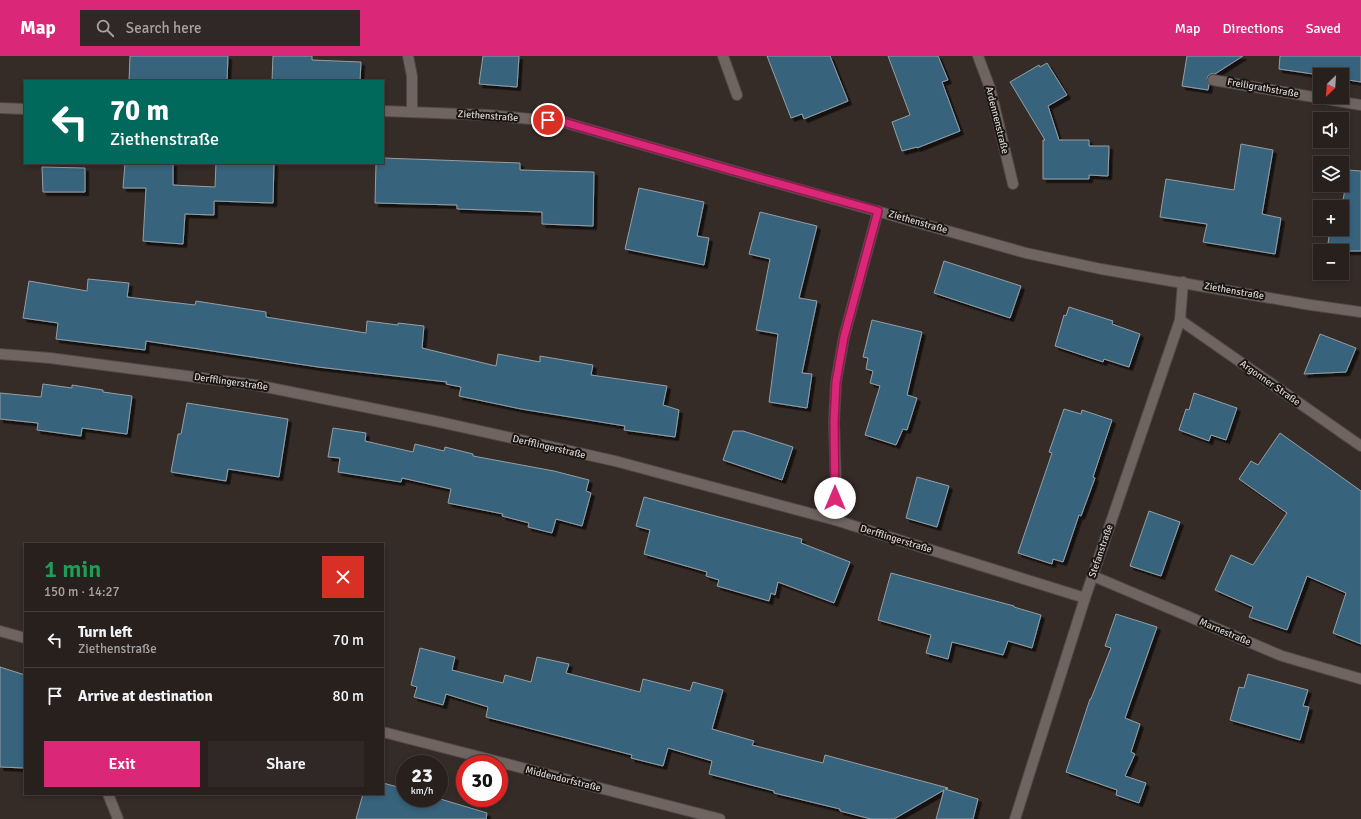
<!DOCTYPE html>
<meta charset="utf-8">
<style>
body{margin:0;font-family:Signika,sans-serif;background:#302826;color:#f1f3f6;height:100vh;display:flex;flex-direction:column;font-size:15px;white-space:nowrap}
*{box-sizing:border-box;margin:0}
p{font-size:13px;color:#a5a3a4}
.icon{flex:none;width:22px;height:22px;fill:none;stroke:currentColor;stroke-width:2;stroke-linecap:round;stroke-linejoin:round}
.map{position:relative;flex:1;overflow:hidden}
.panel{position:absolute;left:24px;top:487px;width:360px;height:252px;display:flex;flex-direction:column;background:#28201d;border-radius:0px;box-shadow:0 2px 6px #0003,0 0 0 1px #443e3b}
.panel>*{flex:none}
.banner{position:absolute;left:24px;top:24px;width:360px;height:84px;border-radius:0px;box-shadow:0 2px 6px #0003,0 0 0 1px #443e3b;background:#00695c;color:#fff;overflow:hidden}
.needle{width:26px;rotate:205deg}
.controls{position:absolute;left:1313px;top:12px;display:grid;gap:8px}
.controls a{display:grid;place-items:center;width:36px;height:36px;border-radius:0px;background:#28201d;box-shadow:0 2px 6px #0003,0 0 0 1px #443e3b;font-size:20px}
.speed{position:absolute;left:396px;top:699px;display:flex;gap:8px;font-size:20px;font-weight:700;text-align:center}
.speed>*{display:grid;place-content:center;width:52px;height:52px;border-radius:50%;background:#28201d;box-shadow:0 2px 6px #0003,0 0 0 1px #443e3b;line-height:1}
.speed small{font-size:10px;font-weight:400}
.speed .limit{border:6px solid #d22;background:#fff;color:#111}
.pin{position:absolute;display:grid;place-items:center;width:34px;height:34px;color:#fff;margin:-17px;border:2px solid #fff;border-radius:50%;box-shadow:0 1px 4px #0007}
.me{position:absolute;width:44px;margin:-22px;rotate:0deg;stroke-linejoin:round;filter:drop-shadow(0 0 3px #0008)}
.turn{display:flex;align-items:center;gap:14px;height:84px;padding:0 20px;font-size:18px}
.turn .icon{width:52px;height:52px;stroke-width:2.5}
.turn b{display:block;font-size:28px;line-height:34px}
.round{display:grid;place-items:center;flex:none;width:42px;height:42px;border-radius:0px;background:#302826}
.headline{display:flex;align-items:center;justify-content:space-between;height:68px;padding:0 20px}
h1{font-size:24px;font-weight:600;line-height:30px;color:#1e9e55}
.action{display:flex;gap:8px;margin-top:auto;padding:8px 20px}
.action a{flex:1;height:46px;border-radius:0px;background:#db2777;color:#fff;font-size:16px;font-weight:600;line-height:46px;text-align:center}
.action a+a{background:#302826;color:#f1f3f6}
ul{padding:0;list-style:none}
li{display:flex;align-items:center;gap:12px;height:56px;padding:0 20px;border-top:1px solid #443e3b}
li div{flex:1}
li b{display:block;font-size:15px}
li em{font-style:normal}
header{display:flex;align-items:center;gap:24px;box-sizing:border-box;height:56px;padding:0 20px;background:#db2777;color:#fff}
header strong{font-size:19px}
nav{display:flex;gap:22px;margin-inline-start:auto;font-size:14px}
.search{width:280px;height:36px;background:#302826;display:flex;align-items:center;gap:10px;box-sizing:border-box;padding:0 14px;border-radius:0px;color:#a5a3a4;font-size:15px}
.map>svg:first-child{display:block}
</style>
<header>
<strong>Map</strong>
<div class="search"><svg class="icon" aria-label="search" viewBox="0 0 24 24"><circle cx="10" cy="10" r="6"/><path d="M15 15l6 6"/></svg>Search here</div>
<nav><a>Map</a><a>Directions</a><a>Saved</a></nav>
</header>
<div class="map">
<svg width="1361" height="763" viewBox="0 0 1361 763">
<defs>
<filter id="shadow"><feDropShadow dx="3.5" dy="3.5" stdDeviation="0" flood-color="#0009"/></filter>
</defs>
<rect width="100%" height="100%" fill="#352b27"/>
<g fill="#39637c" stroke="#949fa6" filter="url(#shadow)">
<path d="M130 0H228L227 25H129Z"/>
<path d="M273 0H312V4L361 6 360 25H272Z"/>
<path d="M483 0H519L517 31 479 28Z"/>
<path d="M767 0H830L848 45 804 63 802 58 791 62Z"/>
<path d="M888 0H938L948 24 942 26 960 75 917 92V91L902 95 892 66 910 59Z"/>
<path d="M1187 0H1243L1215 18H1211L1208 20 1207 23 1209 29 1208 34 1182 30Z"/>
<path d="M1280 0H1361V26L1342 23V19H1320L1279 13Z"/>
<path d="M1047 7 1067 39 1048 50 1059 84H1089V90H1109L1108 120 1089 119V123H1043V84H1045L1010 26 1039 9 1040 11Z"/>
<path d="M1241 88 1273 94 1262 158 1281 162 1275 198 1203 186 1207 168 1160 161 1166 123 1234 134Z"/>
<path d="M383 102 520 107V114L594 116 593 170 542 168V156L457 153V149L375 147 376 107H383Z"/>
<path d="M125 107H173V129L215 131 216 107H274L273 147 214 145V159L185 158 183 188 143 185 146 132H123Z"/>
<path d="M42 111 85 112V136H43Z"/>
<path d="M1348 114 1361 115V195H1327L1330 173H1342V151Z"/>
<path d="M639 132 704 146 697 180 709 182 704 209 625 193Z"/>
<path d="M760 156 817 170 799 242 817 245 802 317 812 318 807 352 769 346 778 278 756 274 770 203 749 198Z"/>
<path d="M944 205 1021 230 1010 262 934 237Z"/>
<path d="M88 223 129 227 127 241 195 249 196 245 266 256V261L366 277 367 265 398 269V267L424 270 422 292 496 310 498 298 540 306V300L593 309 591 319 667 330 663 349 679 354 675 381 624 374 625 370 521 353 459 340 461 331 446 328 447 326 318 311 146 285 145 294 56 283 58 267 23 262 29 225 87 235Z"/>
<path d="M1069 251 1113 265 1112 268 1140 278 1129 311 1104 303 1103 306 1055 290 1064 259 1066 260Z"/>
<path d="M872 264 922 276 907 339 917 342 907 374 903 373 896 389 865 379 880 330 870 327 873 315 866 313 868 302 863 301Z"/>
<path d="M1320 278 1356 292 1346 316 1304 318Z"/>
<path d="M43 328 72 332V329L103 334V336L132 340 127 378 82 372 81 380 37 374 38 367 0 363V337L41 341Z"/>
<path d="M1194 337 1237 352 1226 384 1211 379 1209 385 1179 374 1186 353 1189 354Z"/>
<path d="M187 347 288 363 279 421 228 413 226 425 171 416 178 378H181Z"/>
<path d="M1064 353 1081 358 1082 354 1112 364 1093 421 1095 422 1081 460 1079 459 1063 506 1053 503 1052 508 1018 497 1052 397 1049 396Z"/>
<path d="M333 372 366 377 365 385 413 396 415 388 444 395 445 391 473 398V400L554 415 589 424 586 435 591 437 582 470 556 463 552 477 528 471 529 467 502 460 503 458 448 447 451 433 402 422 401 426 338 416 340 402 328 401Z"/>
<path d="M733 375H743L793 391 782 424 723 404Z"/>
<path d="M1280 377 1361 435V588L1333 577 1346 537 1307 520 1287 574 1249 561 1253 551 1215 534 1231 499 1253 509 1287 457 1239 423 1251 405 1258 409Z"/>
<path d="M917 421 949 430 937 471 906 462Z"/>
<path d="M644 441 802 483 801 487 850 506 834 547 778 526 775 539 771 537 769 545 717 530 719 524 706 520 707 516 644 498 650 474 636 470Z"/>
<path d="M1149 455 1180 466 1161 520 1130 510Z"/>
<path d="M891 517 1014 550V551L1041 559 1032 592 1008 585 1003 599 952 586 948 603 926 597 931 579 878 564Z"/>
<path d="M1116 558 1157 571 1125 662 1140 668 1131 696 1135 698 1125 720 1146 727 1139 747 1116 739 1117 734 1066 716 1090 643H1091L1111 592 1105 590Z"/>
<path d="M420 592 455 601 452 614 503 627 505 619 531 626 537 601 569 608 566 617 640 636 643 623 690 635 693 626 723 634 712 673 754 685 752 689 823 707 825 699 948 732 945 733 978 743 973 763H936L944 734 894 763H871L840 755V753L774 737V735L709 718 712 705 668 692 663 710 631 702 632 699 486 661 488 651 446 638 443 649 414 641 417 631 411 629Z"/>
<path d="M0 611 25 619V712L0 711Z"/>
<path d="M1248 618 1308 634 1303 650 1309 651 1300 684 1230 664 1239 631 1244 632Z"/>
<path d="M383 727 405 733V742H437L487 757 486 763H356L363 738H383Z"/>
</g>
<g fill="none" stroke-linecap="round" stroke-linejoin="round">
<defs>
<g id="minor">
<path d="M408 0 412 20V56"/>
<path d="M723 0 737 39"/>
<path d="M978 0 990 32 1013 128"/>
<path d="M1213 24 1361 49"/>
<path d="M0 52 25 53"/>
<path d="M383 55 488 59 563 66 734 115 1026 197 1101 213 1311 249 1361 256"/>
<path d="M1180 264 1361 390"/>
<path d="M0 298 50 302 256 329 435 365 615 405 835 464 1085 542"/>
<path d="M835 464 836 431 834 366 836 326 844 281 878 155"/>
<path d="M1093 520 1282 600 1361 623"/>
<path d="M0 575 25 582"/>
<path d="M383 676 720 763"/>
<path d="M108 738 118 763"/>
<path d="M1015 763 1085 542 1180 264 1183 226"/>
</g>
</defs>
<use href="#minor" stroke="#514845" stroke-width="12"/>
<use href="#minor" stroke="#6f645f" stroke-width="10"/>
</g>
<g fill="none" stroke-linecap="round" stroke-linejoin="round">
<defs>
<path id="route" d="M548 64 563 66 734 115 878 155 844 281 836 326 834 366 835 442"/>
</defs>
<use href="#route" stroke="#8e194d" stroke-width="10"/>
<use href="#route" stroke="#db2777" stroke-width="7"/>
</g>
<g text-anchor="middle" dominant-baseline="central" stroke-width="4" stroke-linejoin="round" paint-order="stroke">
<g font-size="10" fill="#d8d1cf" stroke="#191513">
<text transform="translate(1263 32) rotate(10)">Freiligrathstraße</text>
<text transform="translate(488 60) rotate(4)">Ziethenstraße</text>
<text transform="translate(997 64) rotate(76)">Ardennenstraße</text>
<text transform="translate(918 166) rotate(16)">Ziethenstraße</text>
<text transform="translate(1234 235) rotate(10)">Ziethenstraße</text>
<text transform="translate(231 326) rotate(8)">Derfflingerstraße</text>
<text transform="translate(1270 327) rotate(35)">Argonner Straße</text>
<text transform="translate(549 391) rotate(13)">Derfflingerstraße</text>
<text transform="translate(896 483) rotate(17)">Derfflingerstraße</text>
<text transform="translate(1101 495) rotate(-71)">Stefanstraße</text>
<text transform="translate(1225 576) rotate(23)">Marnestraße</text>
<text transform="translate(563 723) rotate(14)">Middendorfstraße</text>
</g>
</g>
</svg>
<div class="controls">
<a><svg class="needle" viewBox="-14 -14 28 28"><path d="M0-13l5 13h-10z" fill="#e53935"/><path d="M0 13l5-13h-10z" fill="#a5a3a4"/></svg></a>
<a><svg class="icon" aria-label="sound" viewBox="0 0 24 24"><path d="M4 9h4l5-4v14l-5-4H4zM17 9q2 3 0 6"/></svg></a>
<a><svg class="icon" aria-label="layers" viewBox="0 0 24 24"><path d="M12 4l9 5-9 5-9-5zM3 14l9 5 9-5"/></svg></a>
<a>+</a>
<a>−</a>
</div>
<div class="speed"><div>23<small>km/h</small></div><div class="limit">30</div></div>
<div class="pin" style="left:548px;top:64px;background:#d93025"><svg class="icon" aria-label="arrive" viewBox="0 0 24 24"><path d="M6 21V4h12l-3 4 3 4H6"/></svg></div>
<svg class="me" style="left:835px;top:442px" viewBox="-20 -20 40 40"><circle r="19" fill="#fff"/><path d="M0-13L10 11 0 6-10 11z" fill="#db2777"/></svg>
<div class="banner">
<div class="turn"><svg class="icon" aria-label="left" viewBox="0 0 24 24"><path d="M17 20v-9H6M10 6l-5 5 5 5"/></svg><div><b>70 m</b>Ziethenstraße</div></div>
</div>
<section class="panel">
<div class="headline"><div><h1>1 min</h1><p>150 m · 14:27</p></div><a class="round" style="background:#d93025;color:#fff"><svg class="icon" aria-label="close" viewBox="0 0 24 24"><path d="M6 6l12 12M18 6L6 18"/></svg></a></div>
<ul>
<li><svg class="icon" aria-label="left" viewBox="0 0 24 24"><path d="M17 20v-9H6M10 6l-5 5 5 5"/></svg><div><b>Turn left</b><p>Ziethenstraße</p></div><em>70 m</em></li>
<li><svg class="icon" aria-label="arrive" viewBox="0 0 24 24"><path d="M6 21V4h12l-3 4 3 4H6"/></svg><div><b>Arrive at destination</b></div><em>80 m</em></li>
</ul>
<div class="action"><a>Exit</a><a>Share</a></div>
</section>
</div>
